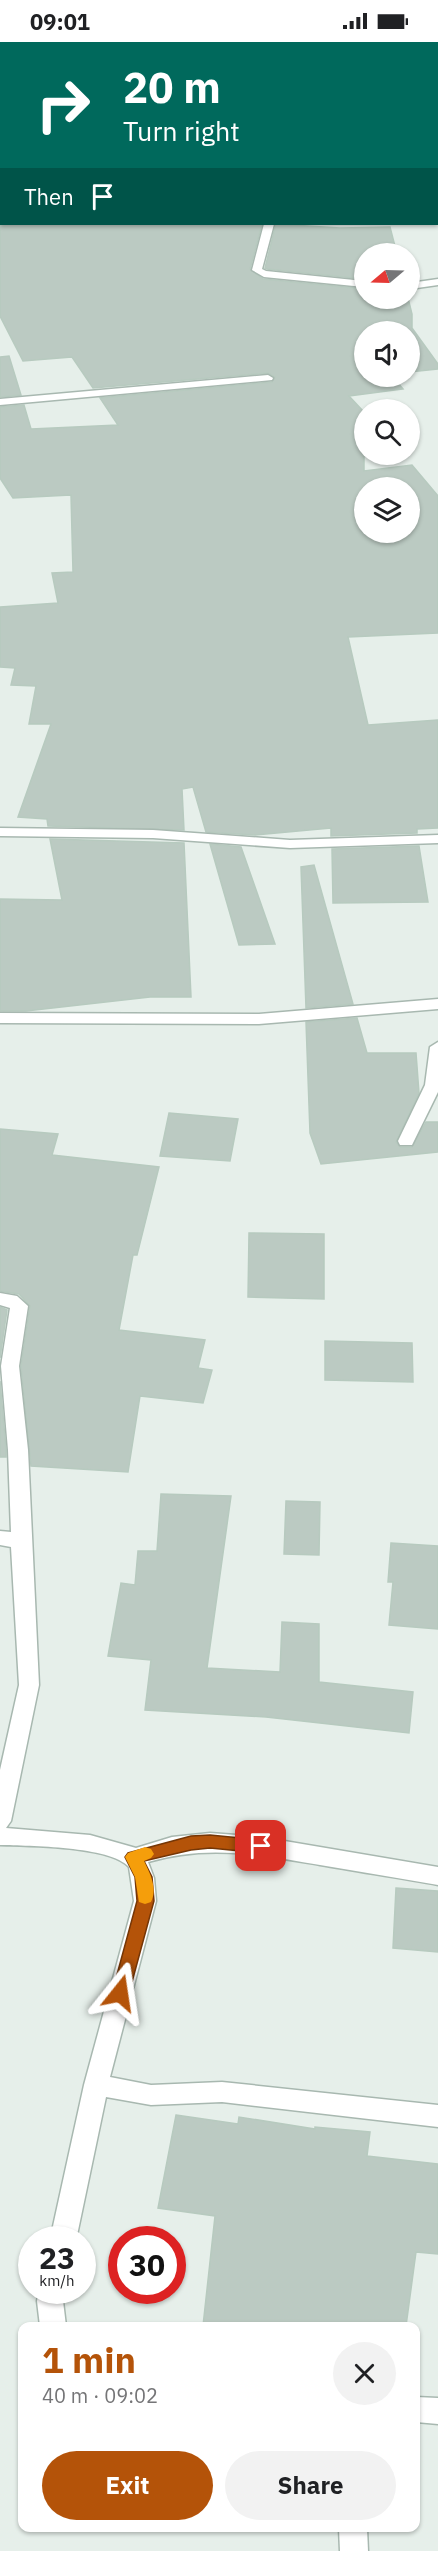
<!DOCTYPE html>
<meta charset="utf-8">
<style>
body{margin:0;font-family:"IBM Plex Sans",sans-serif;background:#f2f2f2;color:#202124;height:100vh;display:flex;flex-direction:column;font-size:22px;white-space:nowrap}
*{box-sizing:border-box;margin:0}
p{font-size:20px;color:#757577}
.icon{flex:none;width:33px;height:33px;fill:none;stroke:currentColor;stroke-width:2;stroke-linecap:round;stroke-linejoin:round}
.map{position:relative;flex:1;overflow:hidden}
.drawer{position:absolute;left:18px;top:2280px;width:402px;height:210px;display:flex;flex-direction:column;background:#fff;border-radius:12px;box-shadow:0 2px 4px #0004}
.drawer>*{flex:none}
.guide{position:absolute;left:0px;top:0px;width:438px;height:183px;box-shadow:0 2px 4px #0004;background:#00695c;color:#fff;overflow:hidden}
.needle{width:39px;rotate:251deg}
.controls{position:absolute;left:354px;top:201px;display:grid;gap:12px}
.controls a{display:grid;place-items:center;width:66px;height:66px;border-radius:50%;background:#fff;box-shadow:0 2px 4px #0004;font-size:30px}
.speed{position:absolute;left:18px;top:2184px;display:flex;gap:12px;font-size:30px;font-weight:700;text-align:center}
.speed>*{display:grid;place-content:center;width:78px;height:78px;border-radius:50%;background:#fff;box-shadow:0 2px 4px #0004;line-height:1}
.speed small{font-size:15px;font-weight:400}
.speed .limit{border:9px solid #d22;background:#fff;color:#111}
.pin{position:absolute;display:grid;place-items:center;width:51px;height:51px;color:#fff;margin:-26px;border-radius:12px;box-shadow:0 3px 9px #0006}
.me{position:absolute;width:66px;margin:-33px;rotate:15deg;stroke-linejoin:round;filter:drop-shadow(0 0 4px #0008)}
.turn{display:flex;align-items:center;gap:21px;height:126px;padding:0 24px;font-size:27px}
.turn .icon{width:78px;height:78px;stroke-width:2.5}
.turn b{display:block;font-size:42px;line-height:51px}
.then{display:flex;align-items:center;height:57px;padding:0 24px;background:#0003;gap:12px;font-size:22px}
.round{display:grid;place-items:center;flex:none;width:63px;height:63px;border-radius:32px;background:#f2f2f2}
.head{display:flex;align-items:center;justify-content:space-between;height:102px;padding:0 24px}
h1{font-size:36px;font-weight:800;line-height:45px;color:#b45309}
.cta{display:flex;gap:12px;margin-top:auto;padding:12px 24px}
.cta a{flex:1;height:69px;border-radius:36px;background:#b45309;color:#fff;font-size:24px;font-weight:800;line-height:69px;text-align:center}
.cta a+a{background:#f2f2f2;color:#202124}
.status{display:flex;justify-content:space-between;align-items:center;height:42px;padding:0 30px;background:#fff;direction:ltr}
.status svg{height:16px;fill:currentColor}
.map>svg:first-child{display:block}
</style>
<div class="status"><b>09:01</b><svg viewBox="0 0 49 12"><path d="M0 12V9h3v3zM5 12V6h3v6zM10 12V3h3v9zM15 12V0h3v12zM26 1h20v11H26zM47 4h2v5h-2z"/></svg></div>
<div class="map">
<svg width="438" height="2509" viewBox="0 0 438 2509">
<rect width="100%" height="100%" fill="#e6efea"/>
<g fill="#bbcac2" stroke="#b7cabf" stroke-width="1.5" fill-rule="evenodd">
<path d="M0 182H262L250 227 263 237 364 247V256H408L412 272V286L438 322V327L410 330V290H364V334H392L403 347 349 354 364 370V429L412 423 438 454V591L348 595 368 683 438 678V786L417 787V791L331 794V786L255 793 206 790 193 745 182 747 184 788 48 784 47 777 18 775 51 682H29L36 644 11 643 15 626 0 625V565L58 561 52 531 73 530 71 453 13 456 0 436V365L24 363 31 387 118 383 100 356 272 340 275 335 268 331 93 346 72 315 23 319 0 274ZM364 446H410V490H364Z"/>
<path d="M276 182 340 186 390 185 397 212H364V237L267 227 265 226Z"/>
<path d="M9 314 21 353 0 355V315Z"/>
<path d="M50 797 184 801 191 955H150L26 969H0V857L62 858Z"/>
<path d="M210 802 241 805 275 902 239 903Z"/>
<path d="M419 804 428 860 333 861 332 807Z"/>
<path d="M314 823 353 962 306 966 301 825Z"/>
<path d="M357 976 367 1011H416L419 1051 396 1100 400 1105H412L426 1080H438V1110L321 1122 310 1091 306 980Z"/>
<path d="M169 1071 238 1077 230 1119 160 1114Z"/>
<path d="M0 1087 58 1092 52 1113 159 1125 137 1213H133L119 1288 205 1298 198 1326 212 1328 203 1361 140 1354 128 1430 31 1424 21 1324 30 1264 19 1252 0 1249Z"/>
<path d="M249 1191 324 1192V1257L248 1255Z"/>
<path d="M0 1265 7 1268 0 1316Z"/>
<path d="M325 1299 412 1301 413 1340 325 1338Z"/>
<path d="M0 1339 6 1408V1415H0Z"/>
<path d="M161 1452 231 1454 207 1626 280 1630 282 1580 319 1582V1640L413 1650 409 1691 266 1675 145 1668 151 1618 108 1614 121 1541 135 1543 138 1509H157Z"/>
<path d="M286 1459 320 1460 319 1513 284 1512Z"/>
<path d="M391 1501 438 1504V1587L389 1583 393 1540H388Z"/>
<path d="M396 1846 438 1849V1910L393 1906Z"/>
<path d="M176 2073 238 2082 239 2075 315 2087V2085L370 2090 367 2114 438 2122V2212L416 2210 406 2284H203L215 2174 158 2166Z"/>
</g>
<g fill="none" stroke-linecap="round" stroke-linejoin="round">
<defs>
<g id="minor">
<path d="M92 0H104L106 2H93Z"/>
<rect x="0" y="113" width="2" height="6"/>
<path d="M264 182H274L262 227 266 229 364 239V245L264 235 252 228Z"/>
<path d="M438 237V243L410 247V241Z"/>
<path d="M268 333 273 336 272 338 0 363V357Z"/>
<path d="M0 786 153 788 290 798 438 793V801L290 806 153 796 0 794Z"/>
<path d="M438 957V967L259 982 0 981V971L259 972Z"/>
<path d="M438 1000V1050L412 1103H400L398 1099 425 1043 430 1005Z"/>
<path d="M0 1251 17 1254 28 1264 19 1324 28 1408 39 1643 11 1779 6 1786 90 1793 136 1806 172 1795 210 1791 261 1795 438 1825V1843C399 1836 360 1830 320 1823 261 1813 208 1802 148 1820L154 1836 156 1859 110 2035 151 2043 222 2040 438 2063V2085L222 2060 151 2063 106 2055 76 2198H50L84 2043 134 1859 129 1825C110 1804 29 1804 0 1803V1728L19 1643 11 1505 0 1503V1489L11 1490 8 1408 1 1324 10 1266 0 1263Z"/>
<path d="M39 2248H65L63 2259 66 2284H40L37 2259Z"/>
<path d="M416 2355 438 2356V2382L416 2380Z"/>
<path d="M339 2486H367L368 2509H340Z"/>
</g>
</defs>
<use href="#minor" stroke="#a8b8b0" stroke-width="3"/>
<use href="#minor" fill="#fff" fill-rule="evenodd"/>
</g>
<path fill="#b45309" stroke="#753606" stroke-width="1.5" d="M210 1793 261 1798 267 1800 270 1804 267 1809 261 1811 210 1806 191 1808 144 1819 152 1835 154 1859 129 1951 127 1956 120 1958 114 1956 112 1951 137 1859 135 1835 125 1815 128 1811 191 1794Z"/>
<path fill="#f59e0b" d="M145 1805 151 1807 154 1812 151 1816 144 1819C150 1831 158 1847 151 1860L145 1862 139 1860 135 1835 125 1815 128 1811Z"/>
</svg>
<div class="controls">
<a><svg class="needle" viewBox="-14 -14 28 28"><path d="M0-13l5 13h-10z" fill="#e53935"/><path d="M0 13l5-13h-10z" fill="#757577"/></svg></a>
<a><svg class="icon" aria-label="sound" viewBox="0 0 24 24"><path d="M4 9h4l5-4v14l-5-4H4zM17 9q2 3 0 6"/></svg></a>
<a><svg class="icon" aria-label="search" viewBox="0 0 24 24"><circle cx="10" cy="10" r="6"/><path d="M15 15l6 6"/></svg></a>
<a><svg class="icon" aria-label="layers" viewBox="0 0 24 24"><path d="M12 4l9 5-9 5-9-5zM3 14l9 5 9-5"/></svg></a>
</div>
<div class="speed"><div>23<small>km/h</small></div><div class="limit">30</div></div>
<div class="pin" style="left:261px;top:1804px;background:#d93025"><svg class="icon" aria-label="arrive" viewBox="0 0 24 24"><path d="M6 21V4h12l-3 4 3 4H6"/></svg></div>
<svg class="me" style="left:120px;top:1951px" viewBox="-20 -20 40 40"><path d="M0-17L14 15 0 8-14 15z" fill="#b45309" stroke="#fff" stroke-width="4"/></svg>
<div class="guide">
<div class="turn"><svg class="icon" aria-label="right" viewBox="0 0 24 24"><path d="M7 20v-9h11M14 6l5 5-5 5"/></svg><div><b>20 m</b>Turn right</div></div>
<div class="then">Then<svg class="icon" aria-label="arrive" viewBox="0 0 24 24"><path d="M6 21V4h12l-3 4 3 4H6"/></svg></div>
</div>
<section class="drawer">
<div class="head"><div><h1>1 min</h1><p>40 m · 09:02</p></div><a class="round"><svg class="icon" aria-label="close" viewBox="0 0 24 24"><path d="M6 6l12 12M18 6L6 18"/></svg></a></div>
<div class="cta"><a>Exit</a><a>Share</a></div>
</section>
</div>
